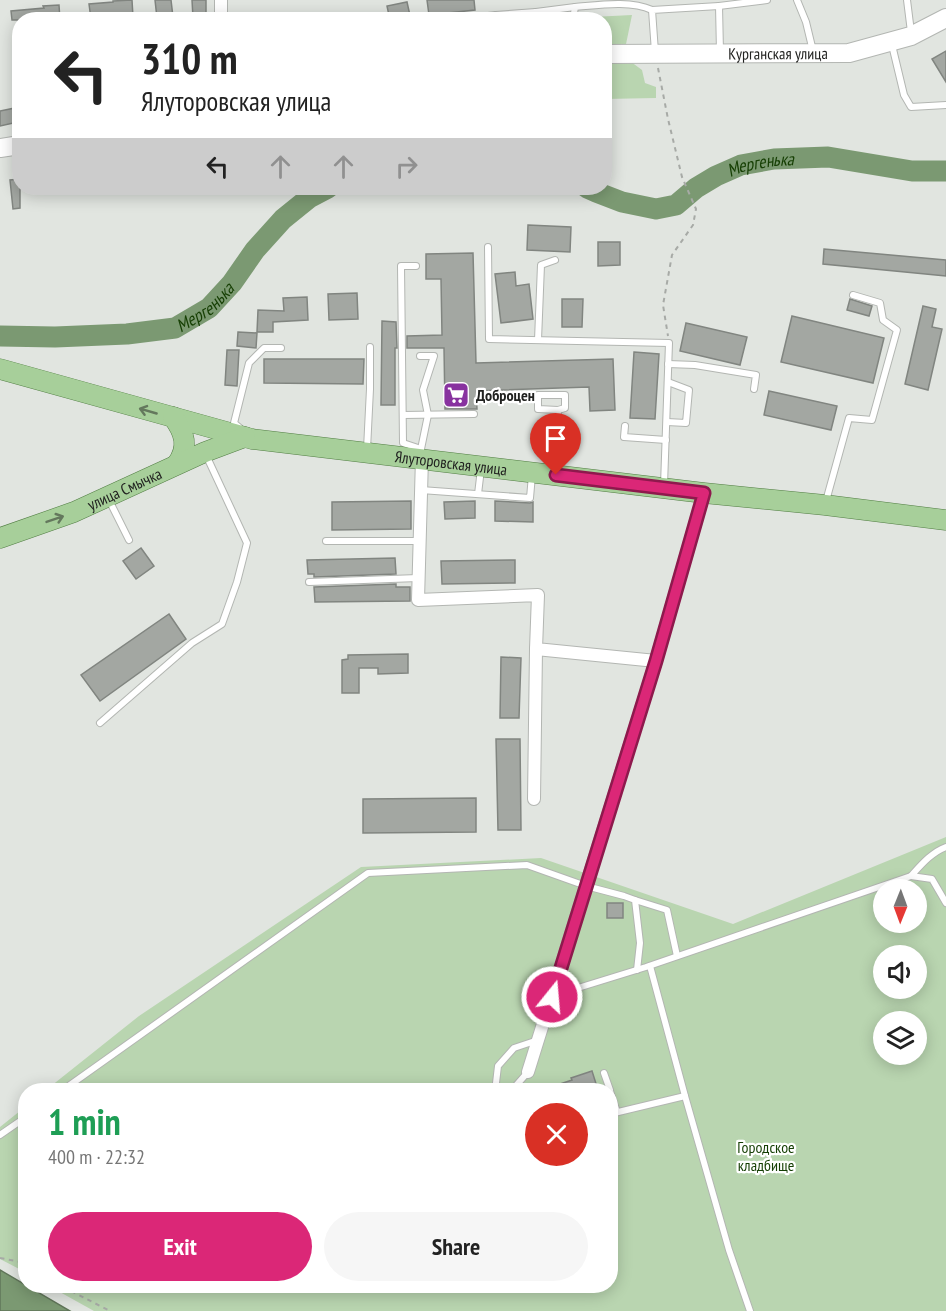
<!DOCTYPE html>
<meta charset="utf-8">
<style>
body{margin:0;font-family:"PT Sans Narrow",sans-serif;background:#f6f6f6;color:#222;height:100vh;display:flex;flex-direction:column;font-size:22px;white-space:nowrap}
*{box-sizing:border-box;margin:0}
p{font-size:20px;color:#767676}
.icon{flex:none;width:33px;height:33px;fill:none;stroke:currentColor;stroke-width:2;stroke-linecap:round;stroke-linejoin:round}
.map{position:relative;flex:1;overflow:hidden}
.details{position:absolute;left:18px;top:1083px;width:600px;height:210px;display:flex;flex-direction:column;background:#fff;border-radius:24px;box-shadow:0 3px 15px #0003}
.details>*{flex:none}
.hud{position:absolute;left:12px;top:12px;width:600px;height:183px;border-radius:24px;box-shadow:0 3px 15px #0003;background:#fff;color:#222;overflow:hidden}
.needle{width:39px;rotate:181deg}
.buttons{position:absolute;left:873px;top:879px;display:grid;gap:12px}
.buttons a{display:grid;place-items:center;width:54px;height:54px;border-radius:50%;background:#fff;box-shadow:0 3px 15px #0003;font-size:30px}
.pin{position:absolute;display:grid;place-items:center;width:51px;height:51px;color:#fff;margin:-62px -26px;border-radius:50% 50% 50% 0;rotate:-45deg;box-shadow:0 0 6px #0007}
.pin .icon{rotate:45deg}
.me{position:absolute;width:66px;margin:-33px;rotate:17deg;stroke-linejoin:round;filter:drop-shadow(0 0 4px #0008)}
.turn{display:flex;align-items:center;gap:21px;height:126px;padding:0 30px;font-size:27px}
.turn .icon{width:78px;height:78px;stroke-width:2.5}
.turn b{display:block;font-size:42px;line-height:51px}
.lanes{display:flex;align-items:center;height:57px;padding:0 30px;background:#0003;justify-content:center;gap:30px;direction:ltr}
.lanes .off{opacity:.35}
.round{display:grid;place-items:center;flex:none;width:63px;height:63px;border-radius:32px;background:#f6f6f6}
.head{display:flex;align-items:center;justify-content:space-between;height:102px;padding:0 30px}
h1{font-size:36px;font-weight:700;line-height:45px;color:#1e9e55}
.button{display:flex;gap:12px;margin-top:auto;padding:12px 30px}
.button a{flex:1;height:69px;border-radius:36px;background:#db2777;color:#fff;font-size:24px;font-weight:700;line-height:69px;text-align:center}
.button a+a{background:#f6f6f6;color:#222}
.map>svg:first-child{display:block}
</style>
<div class="map">
<svg width="946" height="1311" viewBox="0 0 946 1311">
<rect width="100%" height="100%" fill="#e1e5e0"/>
<g fill="#b9d5b0" fill-rule="evenodd">
<path d="M632 15 625 49 605 52 604 20H532Z"/>
<path d="M619 53 642 70 645 83 656 87V98L605 99 604 62Z"/>
<path d="M946 837V1311H94L49 1286H610V1090H46L139 1016 361 867 541 858 733 924ZM884 890H916V922H884ZM884 956H916V988H884ZM884 1022H916V1054H884Z"/>
<path d="M25 1107V1272L0 1259V1127Z"/>
</g>
<path fill="#7b9972" stroke="#607559" stroke-width="1.5" d="M0 1270 70 1311H0Z"/>
<g fill="none" stroke-linecap="round" stroke-linejoin="round">
<g stroke="#7b9972" stroke-width="21">
<path id="s1" d="M587 188 596 192 622 202 656 209 676 205 696 188 716 176 741 165 774 159 828 157 912 171H946"/>
<path id="s2" d="M0 336 55 337 127 334 175 328 209 308 232 283 255 250 283 219 309 198 328 188"/>
</g>
</g>
<g fill="#a3a7a2" stroke="#818580" stroke-width="1.5">
<path d="M132 0 133 17 91 19 89 4 113 2V1Z"/>
<path d="M155 0H171L173 17 157 18Z"/>
<path d="M192 0H206V17L193 18Z"/>
<path d="M427 0H474L475 10 429 15Z"/>
<path d="M407 2 411 20H390L387 6Z"/>
<path d="M59 5 60 20H12L11 11 44 8 43 6Z"/>
<path d="M946 51V82L932 59Z"/>
<path d="M15 108 18 122 0 126V111Z"/>
<path d="M20 179V208L13 209 10 180Z"/>
<path d="M528 225 571 227 570 252 527 250Z"/>
<path d="M598 242H620V265L598 266Z"/>
<path d="M824 249 946 260V276L823 264Z"/>
<path d="M473 253 476 363 613 359 615 410 590 411 589 387 476 391 477 409H445L444 348H407V336L442 335 441 279H426V254Z"/>
<path d="M515 272 516 286 529 284 533 319 501 323 495 274Z"/>
<path d="M357 293 358 319 329 320 328 294Z"/>
<path d="M307 297 308 320 273 322V332H257L258 310 284 311 283 298Z"/>
<path d="M562 299H583L582 327H562Z"/>
<path d="M850 299 872 306 869 316 847 310Z"/>
<path d="M923 306 936 309 932 327 942 329 928 390 905 384Z"/>
<path d="M792 316 884 338 873 383 781 362Z"/>
<path d="M382 321 396 322 397 348H395V405H381Z"/>
<path d="M686 323 747 337 740 365 680 351Z"/>
<path d="M238 332 257 333 256 348 237 346Z"/>
<path d="M227 350H239L237 386 225 385Z"/>
<path d="M634 352 659 354 655 419 630 418Z"/>
<path d="M264 359H364L363 384 264 383Z"/>
<path d="M769 391 837 406 831 430 764 415Z"/>
<path d="M411 501V529L332 530V502Z"/>
<path d="M475 501V518L445 519 444 502Z"/>
<path d="M495 501 530 503 533 502V522L495 521Z"/>
<path d="M141 548 154 566 136 579 123 561Z"/>
<path d="M395 558 396 574 314 577V574H308L307 560Z"/>
<path d="M515 560V583L442 584 441 561Z"/>
<path d="M396 584V587H410V601L315 602 314 587Z"/>
<path d="M169 614 186 639 100 701 81 675Z"/>
<path d="M408 654V673L378 674V668H359V693H342V660L348 659V655Z"/>
<path d="M501 657 521 658 519 718H500Z"/>
<path d="M496 739H520L521 830H498Z"/>
<path d="M476 798V832L363 833V799Z"/>
<rect x="607" y="903" width="16" height="15"/>
<path d="M592 1071 598 1090H545V1089L572 1080 571 1078Z"/>
</g>
<g fill="none" stroke-linecap="round" stroke-linejoin="round">
<defs>
<g id="service">
<path d="M797 0 806 22 813 51"/>
<path d="M907 0 911 32"/>
<path d="M536 12 575 7"/>
<path d="M455 20 496 15"/>
<path d="M496 20V15L536 12V20"/>
<path d="M573 20 575 7C599 5 630 0 652 10"/>
<path d="M892 45 904 95 911 107 946 105"/>
<path d="M655 52 652 10 719 6"/>
<path d="M720 52 719 6 767 0"/>
<path d="M488 247 489 339 669 343 664 485"/>
<path d="M416 266H401L403 443 421 449 422 455"/>
<path d="M538 340 541 265 555 260"/>
<path d="M420 356H434L423 390 428 415 421 449"/>
<path d="M668 364 695 365 756 375 754 389"/>
<path d="M403 415 474 414"/>
<path d="M667 422 686 423 689 390 668 382"/>
<path d="M625 426 624 437 666 440"/>
<path d="M240 428 234 423 249 363 264 348H281"/>
<path d="M367 449 370 389V347"/>
<path d="M556 471 558 410 565 408V395H538V409L558 410"/>
<path d="M421 490 530 498 532 475"/>
<path d="M478 494 481 469"/>
<path d="M109 500 129 540"/>
<path d="M826 501 849 418 872 420 897 330 883 320 880 303 853 295"/>
<path d="M326 541H419"/>
<path d="M309 582 418 578"/>
<path d="M100 723 192 643 222 624 237 582 247 543 206 455"/>
<path d="M911 876 932 879 946 903"/>
<path d="M635 900 667 910 677 956"/>
<path d="M650 966 685 1096"/>
<path d="M552 996 646 967 911 876C921 865 932 852 946 847"/>
<path d="M604 1073 610 1090"/>
<path d="M63 1090 368 873 527 865 586 886 624 896 635 900 640 943 637 970"/>
<path d="M498 1090 496 1083 498 1066 514 1048 538 1040"/>
<path d="M514 1090 513 1089 528 1072"/>
<path d="M610 1091 617 1112"/>
<path d="M610 1114 685 1096 729 1250 750 1311"/>
<path d="M0 1135 26 1117"/>
</g>
<g id="minor">
<path d="M221 0V20"/>
<path d="M422 458 418 600 538 595 536 649 656 661"/>
<path d="M534 799 536 649"/>
<path d="M528 1072 656 661 704 493"/>
</g>
<g id="secondary">
<path id="s3" d="M604 54 849 53 911 36 946 18"/>
<path d="M0 148 20 145"/>
</g>
<g id="primary">
<path id="s4" d="M0 369 252 439 704 493 825 505 946 520"/>
<path d="M173 417C185 433 189 447 177 464"/>
<path id="s5" d="M0 538 74 512 205 452 245 437"/>
</g>
</defs>
<use href="#service" stroke="#b3b6b2" stroke-width="8"/>
<use href="#minor" stroke="#b3b6b2" stroke-width="14"/>
<use href="#secondary" stroke="#b3b6b2" stroke-width="20"/>
<use href="#primary" stroke="#527e44" stroke-width="21"/>
<g stroke="#a7aaa6" stroke-width="2" stroke-dasharray="4.5 4.5" stroke-linecap="butt">
<path d="M658 68 668 119 682 177 696 209 693 225 672 255 663 305 668 336"/>
<path d="M0 1258 26 1263"/>
<path d="M64 1286 73 1292 110 1311"/>
</g>
<use href="#service" stroke="#fff" stroke-width="6"/>
<use href="#minor" stroke="#fff" stroke-width="12"/>
<use href="#secondary" stroke="#fff" stroke-width="18"/>
<use href="#primary" stroke="#a7cf9a" stroke-width="20"/>
</g>
<defs><path id="oneway-shaft" d="M-6 0H5M1.5-3L5.5 0L1.5 3" fill="none" stroke-width="1.6" stroke-linecap="round" stroke-linejoin="round" transform="scale(1.5)"/></defs>
<g stroke="#64785d">
<use href="#oneway-shaft" transform="translate(148 411) rotate(-164)"/>
<use href="#oneway-shaft" transform="translate(55 519) rotate(-19)"/>
</g>
<g fill="none" stroke-linecap="round" stroke-linejoin="round">
<defs>
<path id="route" d="M552 997 656 661 704 493 556 475"/>
</defs>
<use href="#route" stroke="#8e194d" stroke-width="15"/>
<use href="#route" stroke="#db2777" stroke-width="10"/>
</g>
<defs>
<symbol id="supermarket-square" viewBox="-11 -11 22 22"><rect x="-9" y="-9" width="18" height="18" rx="4" fill="#88329f" stroke="#fff"/><path d="M-6-5.5h2.5l.6 2H6L4.5 2H-2.5L-4.4-4H-6ZM-1.5 3.2a1.3 1.3 0 1 0 .1 0ZM3 3.2a1.3 1.3 0 1 0 .1 0Z" fill="#fff"/></symbol>
</defs>
<g fill-rule="evenodd">
<use href="#supermarket-square" x="441" y="380" width="30" height="30"/>
</g>
<g text-anchor="middle" dominant-baseline="central" stroke-width="4.5" stroke-linejoin="round" paint-order="stroke">
<g font-size="16" fill="#212220" stroke="#fff">
<text stroke="none"><textPath href="#s3" startOffset="174">Курганская улица</textPath></text>
<text stroke="none"><textPath href="#s4" startOffset="462">Ялуторовская улица</textPath></text>
<text stroke="none"><textPath href="#s5" startOffset="134">улица Смычка</textPath></text>
</g>
<g font-size="16" font-weight="bold" fill="#212220" stroke="#fff" text-anchor="start">
<text x="476" y="395">Доброцен</text>
</g>
<g font-size="16" fill="#143e03" stroke="#fff">
<text x="766" y="1147">Городское<tspan x="766" dy="18">кладбище</tspan></text>
</g>
<g font-size="18" font-style="italic" fill="#174005" stroke="#fff">
<text stroke="none"><textPath href="#s1" startOffset="189">Мергенька</textPath></text>
<text stroke="none"><textPath href="#s2" startOffset="212">Мергенька</textPath></text>
</g>
</g>
</svg>
<div class="buttons">
<a><svg class="needle" viewBox="-14 -14 28 28"><path d="M0-13l5 13h-10z" fill="#e53935"/><path d="M0 13l5-13h-10z" fill="#767676"/></svg></a>
<a><svg class="icon" aria-label="sound" viewBox="0 0 24 24"><path d="M4 9h4l5-4v14l-5-4H4zM17 9q2 3 0 6"/></svg></a>
<a><svg class="icon" aria-label="layers" viewBox="0 0 24 24"><path d="M12 4l9 5-9 5-9-5zM3 14l9 5 9-5"/></svg></a>
</div>
<div class="pin" style="left:556px;top:475px;background:#d93025"><svg class="icon" aria-label="arrive" viewBox="0 0 24 24"><path d="M6 21V4h12l-3 4 3 4H6"/></svg></div>
<svg class="me" style="left:552px;top:997px" viewBox="-20 -20 40 40"><circle r="17" fill="#db2777" stroke="#fff" stroke-width="3"/><path d="M0-11L8 9 0 5-8 9z" fill="#fff"/></svg>
<div class="hud">
<div class="turn"><svg class="icon" aria-label="left" viewBox="0 0 24 24"><path d="M17 20v-9H6M10 6l-5 5 5 5"/></svg><div><b>310 m</b>Ялуторовская улица</div></div>
<div class="lanes"><svg class="icon" aria-label="left" viewBox="0 0 24 24"><path d="M17 20v-9H6M10 6l-5 5 5 5"/></svg><svg class="icon off" aria-label="ahead" viewBox="0 0 24 24"><path d="M12 20V5M6 11l6-6 6 6"/></svg><svg class="icon off" aria-label="ahead" viewBox="0 0 24 24"><path d="M12 20V5M6 11l6-6 6 6"/></svg><svg class="icon off" aria-label="right" viewBox="0 0 24 24"><path d="M7 20v-9h11M14 6l5 5-5 5"/></svg></div>
</div>
<section class="details">
<div class="head"><div><h1>1 min</h1><p>400 m · 22:32</p></div><a class="round" style="background:#d93025;color:#fff"><svg class="icon" aria-label="close" viewBox="0 0 24 24"><path d="M6 6l12 12M18 6L6 18"/></svg></a></div>
<div class="button"><a>Exit</a><a>Share</a></div>
</section>
</div>
